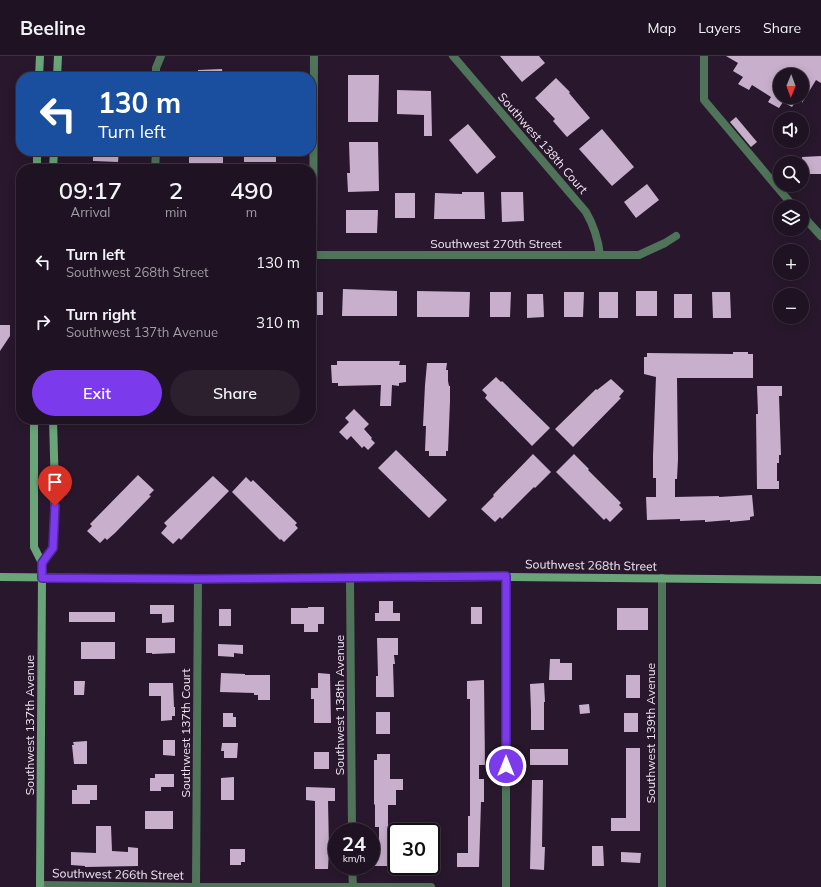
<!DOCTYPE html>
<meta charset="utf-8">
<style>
body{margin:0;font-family:Mulish,sans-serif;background:#2c202f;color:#f1f3f6;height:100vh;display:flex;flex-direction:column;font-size:15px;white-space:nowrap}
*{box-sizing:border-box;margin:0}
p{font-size:13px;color:#a19ea5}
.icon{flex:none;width:22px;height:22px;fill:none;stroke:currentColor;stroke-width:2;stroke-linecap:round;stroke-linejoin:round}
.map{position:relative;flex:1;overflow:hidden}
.side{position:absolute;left:16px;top:108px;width:300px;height:260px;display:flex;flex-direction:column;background:#1f1222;border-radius:16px;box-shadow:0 2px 10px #0003,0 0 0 1px #3c3240}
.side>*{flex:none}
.hud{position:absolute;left:16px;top:16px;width:300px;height:84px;border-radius:16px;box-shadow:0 2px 10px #0003,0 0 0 1px #3c3240;background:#1a4fa0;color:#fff;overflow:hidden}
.needle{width:26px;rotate:181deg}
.buttons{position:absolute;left:773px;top:12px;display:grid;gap:8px}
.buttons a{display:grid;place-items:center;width:36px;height:36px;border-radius:50%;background:#1f1222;box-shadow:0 2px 10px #0003,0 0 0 1px #3c3240;font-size:20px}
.speed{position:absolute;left:328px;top:767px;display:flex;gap:8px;font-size:20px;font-weight:700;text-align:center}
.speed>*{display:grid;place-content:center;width:52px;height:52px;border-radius:50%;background:#1f1222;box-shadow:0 2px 10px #0003,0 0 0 1px #3c3240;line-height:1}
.speed small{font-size:10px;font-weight:400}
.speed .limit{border:2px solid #111;border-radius:6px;background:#fff;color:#111}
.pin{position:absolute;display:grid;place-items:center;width:34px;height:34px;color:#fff;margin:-41px -17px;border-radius:50% 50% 50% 0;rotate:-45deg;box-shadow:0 0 4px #0007}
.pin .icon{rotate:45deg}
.me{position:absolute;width:44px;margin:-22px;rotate:0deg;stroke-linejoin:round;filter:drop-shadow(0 0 3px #0008)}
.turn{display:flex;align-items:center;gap:14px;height:84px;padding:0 16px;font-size:18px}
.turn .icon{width:52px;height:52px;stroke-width:2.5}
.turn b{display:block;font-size:28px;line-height:34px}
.eta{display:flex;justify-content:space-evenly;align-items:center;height:68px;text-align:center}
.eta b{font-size:24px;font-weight:600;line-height:28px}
.button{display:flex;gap:8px;margin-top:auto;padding:8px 16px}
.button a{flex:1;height:46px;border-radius:24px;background:#7c3aed;color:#fff;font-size:16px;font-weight:600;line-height:46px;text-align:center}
.button a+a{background:#2c202f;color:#f1f3f6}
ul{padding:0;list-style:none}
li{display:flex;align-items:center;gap:12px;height:60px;padding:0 16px}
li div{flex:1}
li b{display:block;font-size:15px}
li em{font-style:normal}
header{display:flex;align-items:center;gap:24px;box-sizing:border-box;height:56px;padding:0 20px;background:#1f1222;border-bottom:1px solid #3c3240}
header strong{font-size:19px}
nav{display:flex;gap:22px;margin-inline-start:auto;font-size:14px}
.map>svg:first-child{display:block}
</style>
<header>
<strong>Beeline</strong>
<nav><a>Map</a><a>Layers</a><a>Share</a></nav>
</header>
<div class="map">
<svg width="821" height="831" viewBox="0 0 821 831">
<rect width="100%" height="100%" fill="#29182d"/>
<g fill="#c8b0cc">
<path d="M500 0H539L545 7 522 26Z"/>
<path d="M726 0H821V27L816 24 802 47V19H780V41H798L792 51 783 46 779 52 768 46 771 41 752 29 749 34 738 28 743 21 733 15 738 7Z"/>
<path d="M222 13 223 21H198V14Z"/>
<path d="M348 19H379L378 66H348Z"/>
<path d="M556 22 570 36 569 37 590 62 567 81 553 65 555 63 535 42Z"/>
<path d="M397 34 431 35 432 80H424V59L397 58Z"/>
<path d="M736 61 757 86 751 91 730 66Z"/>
<path d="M468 68 496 101 477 118 449 84Z"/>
<path d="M602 73 634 111 612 130 579 93Z"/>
<path d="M349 86H378L379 135 348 136 347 117H350Z"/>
<path d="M93 95H119L118 106 93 105Z"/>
<path d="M189 95H223V108L189 107Z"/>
<rect x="244" y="95" width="32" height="11"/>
<path d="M821 100V118H802V101Z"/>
<path d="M647 128 659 144 636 162 624 146Z"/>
<path d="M462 136H484L485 163H434L435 137 462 138Z"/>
<path d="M501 136H523L524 165 502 166Z"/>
<rect x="395" y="137" width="20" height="25"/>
<path d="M346 154H378L377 177H346Z"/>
<path d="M343 233 397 235V260H342Z"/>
<path d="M417 235 470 236 469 261H417Z"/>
<rect x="636" y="235" width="21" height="25"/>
<rect x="311" y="236" width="12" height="23"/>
<path d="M490 236H511L510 261H490Z"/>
<path d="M564 236H584L583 261H564Z"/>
<rect x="599" y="236" width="19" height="26"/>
<path d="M712 236H730L731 262H713Z"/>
<path d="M527 238H543L544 261 527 262Z"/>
<rect x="674" y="238" width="18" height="24"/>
<path d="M0 269H10V280L0 295Z"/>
<path d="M733 296H748V298H753V322H677L678 403 677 423H675V441L719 440V441L752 439 754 460 750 461V464L730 466V464L705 466V464L680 465V463L647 464 646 441H656V422H653V400L656 321 644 318V301H647V297L733 298Z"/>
<path d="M337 305H400L399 309H406V326L399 327V330L392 329 391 350H380L381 329 338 330V327H332L331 309H337Z"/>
<path d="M427 307H447L446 314H448V325L449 330H450V345L448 395H446V400H429V395H425L426 370H423L425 329Z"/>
<path d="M496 321 501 326 502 325 550 372 532 390 485 342 487 339 482 334Z"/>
<path d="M611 323 624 335 619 341 621 342 573 391 555 373 596 333 597 334Z"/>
<path d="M757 330H782V340H779L781 399H779V407H777V425H779V433H757L756 358H758Z"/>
<path d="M354 353 369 368 364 373 372 382 371 383 375 387 368 394 364 390 362 392 351 380 347 384 339 376 349 366 345 362Z"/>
<path d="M396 394 447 444 429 462 378 412Z"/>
<path d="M533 398 551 416 535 432 534 431 502 463 500 461 495 466 481 453 494 440 493 439Z"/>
<path d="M574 398 589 413 588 414 621 447 619 449 623 453 610 466 606 462 604 464 556 416Z"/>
<path d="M138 419 154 434 149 439 151 440 115 477 107 484 105 482 100 487 87 475 92 470 90 468Z"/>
<path d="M213 420 229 435 181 484 179 482 173 488 161 477 167 470 164 467Z"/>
<path d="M246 421 251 426 253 424 297 467 295 469 298 472 284 486 281 483 280 484 232 436Z"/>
<path d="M379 545H393V557H400V565H375V557H379Z"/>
<path d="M150 549H174V566L162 567V558H150Z"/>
<path d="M308 551H324V568H318V576H304V568H291V552H308Z"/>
<rect x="471" y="551" width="11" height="17"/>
<rect x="617" y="552" width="31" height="22"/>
<rect x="219" y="553" width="12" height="17"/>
<rect x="69" y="556" width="46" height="10"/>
<path d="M146 582H175V597L152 598V597H146Z"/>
<path d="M377 582H398V599H394L395 608H393L394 641H376V620H378Z"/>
<rect x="81" y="586" width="34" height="17"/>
<path d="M218 588 243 589V598L234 597V601L218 600Z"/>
<path d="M550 603H560V607H572V624H549Z"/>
<path d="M221 617 245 618V619H270V644H258V639H254V637L220 636Z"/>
<path d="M318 617 330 618 331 667H314V643H311V632H318Z"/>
<rect x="626" y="619" width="14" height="23"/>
<path d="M484 624 485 709H479V723H484V746H481L479 811H457V797H468V760H470V643H467V625Z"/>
<path d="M74 625H85L84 639H74Z"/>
<path d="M149 627H173L174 651H175V660H172V664L161 665V640H149Z"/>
<path d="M544 627 545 646H544V674H531V655L530 628Z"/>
<path d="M589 648 590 657 580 658 579 649Z"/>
<rect x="376" y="656" width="14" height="22"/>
<path d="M223 657H233V661H236V671H223Z"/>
<rect x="624" y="657" width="14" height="19"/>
<path d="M163 684H175V700L163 699Z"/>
<path d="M87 685V708H74L72 689H74L73 686Z"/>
<path d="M222 687H238L237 702H224V695H221Z"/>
<path d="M626 692H640V775H611V762H626Z"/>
<rect x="530" y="693" width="38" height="16"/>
<rect x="314" y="696" width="15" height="17"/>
<path d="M377 698H390V723H403V734H396V749H388V773H397V782H393V810H373V791H379V771H375V749L374 748V704H377Z"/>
<path d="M155 718H174V731H161V735H150V722H155Z"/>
<path d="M234 721V744H221V722Z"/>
<path d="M532 724H543L542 791H545L544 814 530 813Z"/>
<path d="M77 729H97V744H90V748H72V734H77Z"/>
<path d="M306 731 335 732V745H328L329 793 328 813H315V745L306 744Z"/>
<rect x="145" y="755" width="28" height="18"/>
<path d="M96 770H111L112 795 128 796V791L138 792V810L85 811V810L71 809V796L96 797Z"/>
<path d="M592 790H603L604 810H592Z"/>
<path d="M230 793H245V806H241V809H230Z"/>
<path d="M621 796 641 797 640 807 621 806Z"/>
</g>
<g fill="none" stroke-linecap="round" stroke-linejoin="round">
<g stroke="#507459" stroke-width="8">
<path d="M453 0 586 156C594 170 598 182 600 199"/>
<path d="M704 0V44L794 151"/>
<path d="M156 21V12L161 0"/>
<path d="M155 113 156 95"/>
<path d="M802 159 821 180"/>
<path d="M311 199H639L665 187 676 180"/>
<path d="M313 199 314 0"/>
<path d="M350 521 352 776"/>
<path d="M506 521V831"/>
<path d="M662 522V831"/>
<path d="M352 810 353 831"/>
<path d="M40 829 195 831"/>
<path d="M196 831 198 523"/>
<path d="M200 831H431"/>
</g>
<g stroke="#6aa579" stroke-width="8">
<path d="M39 21 40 0"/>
<path d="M57 21 58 0"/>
<path d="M37 113V95"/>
<path d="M53 113 54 95"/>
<path d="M34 363V491L42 507V522L40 831"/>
<path d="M42 507 53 492 55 436 53 363"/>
<path d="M0 521 198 523 506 521 821 524"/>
</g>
</g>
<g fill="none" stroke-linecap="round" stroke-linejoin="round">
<defs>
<path id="route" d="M55 450 53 492 42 507V522L198 523 506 520V710"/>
</defs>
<use href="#route" stroke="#51269a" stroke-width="10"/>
<use href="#route" stroke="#7c3aed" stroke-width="7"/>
</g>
<g text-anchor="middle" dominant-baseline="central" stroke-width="4" stroke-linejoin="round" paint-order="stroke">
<g font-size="12" fill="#f2e6f4" stroke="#29182d">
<text transform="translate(543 87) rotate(49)">Southwest 138th Court</text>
<text x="496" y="187">Southwest 270th Street</text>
<text transform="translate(591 509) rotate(1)">Southwest 268th Street</text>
<text transform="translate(339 649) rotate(-90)">Southwest 138th Avenue</text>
<text transform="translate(29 669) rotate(-90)">Southwest 137th Avenue</text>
<text transform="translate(185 677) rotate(-90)">Southwest 137th Court</text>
<text transform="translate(650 677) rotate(-90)">Southwest 139th Avenue</text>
<text transform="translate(118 818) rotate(1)">Southwest 266th Street</text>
</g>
</g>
</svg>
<div class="buttons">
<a><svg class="needle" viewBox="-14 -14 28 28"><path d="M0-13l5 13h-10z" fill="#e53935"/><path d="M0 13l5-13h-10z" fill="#a19ea5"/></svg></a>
<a><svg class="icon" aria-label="sound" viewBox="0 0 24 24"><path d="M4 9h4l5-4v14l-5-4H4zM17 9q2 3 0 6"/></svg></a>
<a><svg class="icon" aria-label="search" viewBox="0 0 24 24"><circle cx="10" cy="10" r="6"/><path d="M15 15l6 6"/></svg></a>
<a><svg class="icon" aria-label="layers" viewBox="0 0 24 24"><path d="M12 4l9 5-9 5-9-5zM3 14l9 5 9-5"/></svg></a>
<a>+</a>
<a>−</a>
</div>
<div class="speed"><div>24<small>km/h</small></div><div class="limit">30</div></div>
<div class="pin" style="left:55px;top:450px;background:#d93025"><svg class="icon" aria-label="arrive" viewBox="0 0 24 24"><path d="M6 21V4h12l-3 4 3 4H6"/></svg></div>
<svg class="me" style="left:506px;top:710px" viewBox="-20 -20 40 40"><circle r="17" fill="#7c3aed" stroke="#fff" stroke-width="3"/><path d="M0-11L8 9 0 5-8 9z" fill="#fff"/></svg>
<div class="hud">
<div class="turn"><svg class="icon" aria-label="left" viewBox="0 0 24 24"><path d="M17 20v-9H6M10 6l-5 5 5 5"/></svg><div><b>130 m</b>Turn left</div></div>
</div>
<section class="side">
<div class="eta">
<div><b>09:17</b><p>Arrival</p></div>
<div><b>2</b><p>min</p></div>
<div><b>490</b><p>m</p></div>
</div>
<ul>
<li><svg class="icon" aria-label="left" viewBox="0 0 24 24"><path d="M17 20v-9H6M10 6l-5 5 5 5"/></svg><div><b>Turn left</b><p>Southwest 268th Street</p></div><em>130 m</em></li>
<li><svg class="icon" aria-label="right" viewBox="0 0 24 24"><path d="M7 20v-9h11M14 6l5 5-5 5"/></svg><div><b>Turn right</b><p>Southwest 137th Avenue</p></div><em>310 m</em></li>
</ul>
<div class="button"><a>Exit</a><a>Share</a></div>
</section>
</div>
